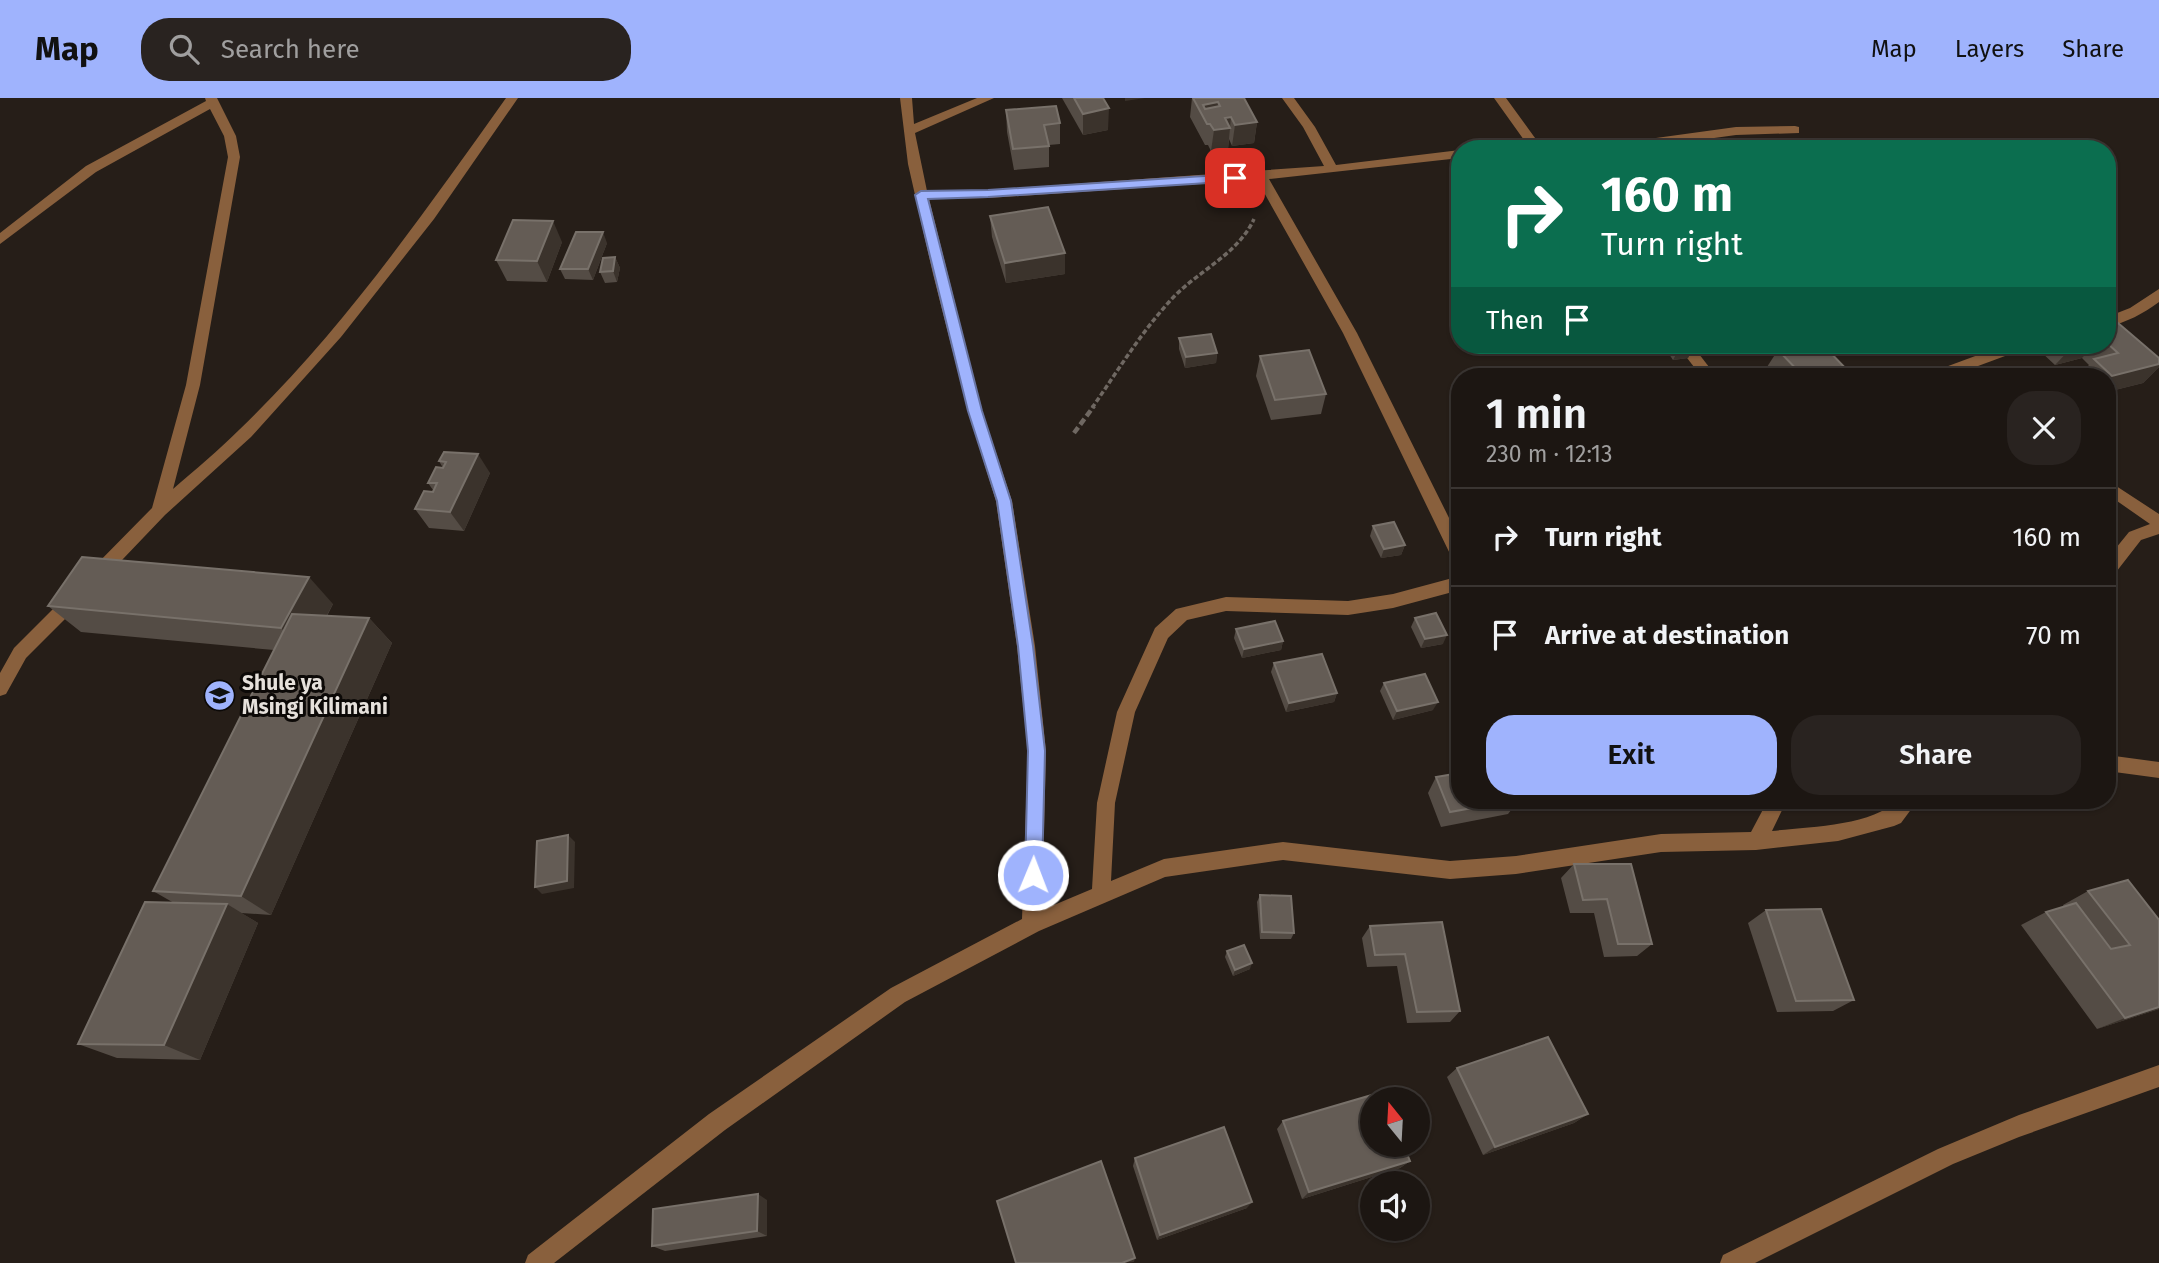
<!DOCTYPE html>
<meta charset="utf-8">
<style>
body{margin:0;font-family:"Fira Sans",sans-serif;background:#292320;color:#f1f3f6;height:100vh;display:flex;flex-direction:column;font-size:26px;white-space:nowrap}
*{box-sizing:border-box;margin:0}
p{font-size:23px;color:#a09f9f}
.icon{flex:none;width:38px;height:38px;fill:none;stroke:currentColor;stroke-width:2;stroke-linecap:round;stroke-linejoin:round}
.map{position:relative;flex:1;overflow:hidden}
.drawer{position:absolute;left:1451px;top:270px;width:665px;height:441px;display:flex;flex-direction:column;background:#1c1612;border-radius:28px;box-shadow:0 2px 5px #0004,0 0 0 2px #3a3532}
.drawer>*{flex:none}
.guide{position:absolute;left:1451px;top:42px;width:665px;height:214px;border-radius:28px;box-shadow:0 2px 5px #0004,0 0 0 2px #3a3532;background:#0b6e4f;color:#fff;overflow:hidden}
.needle{width:46px;rotate:342deg}
.tools{position:absolute;left:1360px;top:989px;display:grid;gap:14px}
.tools a{display:grid;place-items:center;width:70px;height:70px;border-radius:50%;background:#1c1612;box-shadow:0 2px 5px #0004,0 0 0 2px #3a3532;font-size:35px}
.pin{position:absolute;display:grid;place-items:center;width:60px;height:60px;color:#fff;margin:-30px;border-radius:14px;box-shadow:0 4px 10px #0006}
.me{position:absolute;width:77px;margin:-38px;rotate:1deg;stroke-linejoin:round;filter:drop-shadow(0 0 5px #0008)}
.turn{display:flex;align-items:center;gap:24px;height:147px;padding:0 35px;font-size:32px}
.turn .icon{width:91px;height:91px;stroke-width:2.5}
.turn b{display:block;font-size:49px;line-height:60px}
.then{display:flex;align-items:center;height:66px;padding:0 35px;background:#0003;gap:14px;font-size:26px}
.round{display:grid;place-items:center;flex:none;width:74px;height:74px;border-radius:28px;background:#292320}
.summary{display:flex;align-items:center;justify-content:space-between;height:119px;padding:0 35px}
h1{font-size:42px;font-weight:600;line-height:52px}
.primary-button{display:flex;gap:14px;margin-top:auto;padding:14px 35px}
.primary-button a{flex:1;height:80px;border-radius:28px;background:#9fb3fd;color:#111;font-size:28px;font-weight:600;line-height:80px;text-align:center}
.primary-button a+a{background:#292320;color:#f1f3f6}
ul{padding:0;list-style:none}
li{display:flex;align-items:center;gap:21px;height:98px;padding:0 35px;border-top:2px solid #3a3532}
li div{flex:1}
li b{display:block;font-size:26px}
li em{font-style:normal}
header{display:flex;align-items:center;gap:42px;box-sizing:border-box;height:98px;padding:0 35px;background:#9fb3fd;color:#111}
header strong{font-size:33px}
nav{display:flex;gap:38px;margin-inline-start:auto;font-size:24px}
.search{width:490px;height:63px;background:#292320;display:flex;align-items:center;gap:18px;box-sizing:border-box;padding:0 24px;border-radius:28px;color:#a09f9f;font-size:26px}
.map>svg:first-child{display:block}
</style>
<header>
<strong>Map</strong>
<div class="search"><svg class="icon" aria-label="search" viewBox="0 0 24 24"><circle cx="10" cy="10" r="6"/><path d="M15 15l6 6"/></svg>Search here</div>
<nav><a>Map</a><a>Layers</a><a>Share</a></nav>
</header>
<div class="map">
<svg width="2159" height="1165" viewBox="0 0 2159 1165">
<rect width="100%" height="100%" fill="#261e18"/>
<g fill="none" stroke-linecap="round" stroke-linejoin="round">
<path stroke="#6f6862" stroke-width="3.5" stroke-dasharray="5 2.5" stroke-linecap="butt" d="M1092 310C1117 274 1140 236 1169 204 1195 174 1237 158 1254 121"/>
<path stroke="#6f6862" stroke-width="4.5" stroke-dasharray="7 3.5" stroke-linecap="butt" d="M1074 335 1094 308"/>
<g fill="#89603d" fill-rule="evenodd">
<path d="M205 0H217L236 38 240 59 200 287 173 391C195 372 219 352 240 331 342 233 424 115 506 0H518L434 121 341 239 251 339 165 417 101 484H89L87 479 89 474 152 410 186 287 228 59 224 38 210 11 96 74 0 146V135L86 68 206 3Z"/>
<path d="M900 0H912L914 26 977 0H994L915 35 927 93 988 92 1324 68 1303 29 1282 0H1294L1315 29 1336 67 1460 52V60L1269 81 1357 235 1460 442V466L1452 460 1343 235 1257 82 988 100 929 101 982 313 1012 403 1035 548 1046 653 1042 812 1092 791 1097 705 1117 614 1155 530 1176 511 1226 499 1348 503 1393 496 1460 478V492L1393 510 1348 517 1226 513 1187 522 1168 540 1135 614 1115 705 1111 783 1164 761 1283 744 1450 763 1516 758 1661 736 1751 734 1768 702H1787L1772 733C1806 729 1874 728 1897 702H1918L1901 725 1894 728 1838 743 1756 752 1661 754 1516 776 1450 781 1283 762 1165 779 1039 833 905 904 725 1032 554 1165H525L528 1157 709 1016 891 890 1022 821 1028 653 1017 548 996 403 968 313 933 176 908 66Z"/>
<path d="M1494 0H1506L1543 51H1487L1493 47 1524 42Z"/>
<path d="M1795 28 1799 29V35L1736 37 1634 51H1599L1605 47 1736 29Z"/>
<path d="M2159 191V204C2143 216 2127 224 2107 229V219L2130 210Z"/>
<path d="M1677 247H1692L1716 278H1701Z"/>
<path d="M2005 247H2026L2024 251 1951 278H1930L1932 274Z"/>
<path d="M2107 382 2159 416V436L2141 442 2113 478 2107 480V461L2129 434 2150 426 2107 396Z"/>
<path d="M76 492 82 494 84 499 82 504 26 560 6 596 0 598V575L14 550 70 494Z"/>
<path d="M2107 657 2159 664V680L2107 673Z"/>
<path d="M2159 967V989L2019 1039 1953 1066 1755 1165H1720L1723 1157 1938 1051 2019 1017Z"/>
</g>
</g>
<g fill="#544c45">
<path d="M1062 0H1103L1108 32 1083 37Z"/>
<path d="M1192 0H1244L1257 24 1254 45 1232 48 1229 41 1228 51 1211 53 1208 47H1205L1190 19Z"/>
<path d="M1006 12 1060 25V46L1049 47V69L1014 72 1007 34Z"/>
<path d="M990 118 1065 176 1006 185 992 139Z"/>
<path d="M562 144 547 184 507 183 496 162Z"/>
<path d="M607 145 593 182 565 181 560 171Z"/>
<path d="M615 159 620 170 617 184 605 185 600 174Z"/>
<path d="M2107 220 2159 260V269L2143 285 2107 294V278H2078L2089 267 2082 260 2055 267 2040 253 2046 247H2107Z"/>
<path d="M1179 240 1217 255 1216 265 1185 270 1179 251Z"/>
<path d="M1663 247H1692L1688 260 1673 262Z"/>
<path d="M1778 252 1853 278H1771L1765 272Z"/>
<path d="M1260 258 1326 296 1321 316 1271 322 1256 278Z"/>
<path d="M444 354 490 375 464 433 429 430 415 411 433 392 428 385 443 370 439 363Z"/>
<path d="M1373 428 1405 447 1401 457 1381 460 1370 438Z"/>
<path d="M333 506 327 518 369 520 392 545 271 817 241 815 258 825 200 962 117 960 78 946 174 805 153 793 274 552 81 534 48 508Z"/>
<path d="M1415 520 1443 546 1421 550 1411 529Z"/>
<path d="M1236 531 1283 543 1281 552 1242 560 1234 540Z"/>
<path d="M1274 565 1337 595 1334 604 1286 614 1271 574Z"/>
<path d="M1384 585 1433 612 1393 622 1380 593Z"/>
<path d="M1436 679 1460 702H1519L1508 716 1441 729 1428 695Z"/>
<path d="M1574 766 1652 846 1637 858 1604 859 1594 815H1570L1561 780Z"/>
<path d="M2088 793 2159 822V911L2097 931 2021 827 2046 814 2064 809 2063 807Z"/>
<path d="M1260 797 1294 835 1291 841H1260L1257 804Z"/>
<path d="M1766 812 1854 902 1833 913 1777 914 1748 825Z"/>
<path d="M1442 824 1460 913 1450 924 1407 925 1397 868 1367 869 1362 840 1370 828Z"/>
<path d="M1227 853 1250 871 1233 878 1225 859Z"/>
<path d="M1457 970 1588 1016 1574 1025 1483 1057 1447 979Z"/>
<path d="M1283 1023 1410 1063 1400 1070 1302 1101 1277 1031Z"/>
<path d="M1135 1060 1247 1110 1157 1142 1133 1068Z"/>
<path d="M767 1102V1138L665 1153 652 1148Z"/>
</g>
<g fill="#3b332c">
<path d="M1125 0H1145L1125 3Z"/>
<path d="M1218 4 1216 25 1207 26 1203 7Z"/>
<path d="M1109 10 1108 32 1083 37V16Z"/>
<path d="M1231 19 1228 51 1211 53 1214 32 1225 20Z"/>
<path d="M1257 24 1254 45 1232 48 1235 27Z"/>
<path d="M553 123 562 144 547 184 537 163Z"/>
<path d="M603 134 607 145 593 182 588 171Z"/>
<path d="M1065 155V176L1006 185 1005 165Z"/>
<path d="M615 159 620 170 617 184 613 173Z"/>
<path d="M2074 247H2094L2082 260 2055 267Z"/>
<path d="M1694 249 1688 260 1673 262 1679 251Z"/>
<path d="M1217 255 1216 265 1185 270 1186 259Z"/>
<path d="M2159 266V269L2143 285 2107 294V283L2112 278Z"/>
<path d="M478 356 490 375 464 433 450 414Z"/>
<path d="M1405 447 1401 457 1381 460 1384 451Z"/>
<path d="M309 479 333 506 306 555 281 530Z"/>
<path d="M369 520 392 545 271 817 241 798Z"/>
<path d="M1447 537 1443 546 1421 550 1425 541Z"/>
<path d="M1283 543 1281 552 1242 560 1244 551Z"/>
<path d="M1337 595 1334 604 1286 614 1289 605Z"/>
<path d="M1438 604 1433 612 1393 622 1397 613Z"/>
<path d="M568 737 575 744 574 790 542 796 535 789Z"/>
<path d="M227 806 258 825 200 962 164 947Z"/>
<path d="M1252 865 1250 871 1233 878 1235 872Z"/>
<path d="M2159 909V911L2097 931 2125 920Z"/>
<path d="M1588 1016 1574 1025 1483 1057 1495 1049Z"/>
<path d="M1410 1063 1400 1070 1302 1101 1309 1094Z"/>
<path d="M758 1096 767 1102V1138L757 1133Z"/>
<path d="M1252 1104 1247 1110 1157 1142 1160 1137Z"/>
<path d="M1135 1160 1134 1164 1122 1165Z"/>
</g>
<g fill="#645c55" stroke="#78716a" stroke-width="2" fill-rule="evenodd">
<path d="M1074 0H1103L1109 10 1083 16Z"/>
<path d="M1193 0H1244L1257 24 1235 27 1231 19 1225 20 1230 30 1214 32 1210 26H1207ZM1218 4 1220 8 1205 11 1203 7Z"/>
<path d="M1056 8 1060 25 1044 27 1049 48 1013 51 1006 12Z"/>
<path d="M1048 109 1065 155 1005 165 990 118Z"/>
<path d="M513 122 553 123 537 163 496 162Z"/>
<path d="M576 134H603L588 171H560Z"/>
<path d="M615 159 613 173 600 174 603 160Z"/>
<path d="M2111 219 2159 260V266L2112 278 2094 261 2118 255 2107 245V220Z"/>
<path d="M1211 236 1217 255 1186 259 1179 240Z"/>
<path d="M1676 247H1692L1694 249 1679 251Z"/>
<path d="M1799 247H1823L1853 278H1803L1778 252Z"/>
<path d="M1309 252 1326 296 1275 302 1260 258Z"/>
<path d="M444 354 478 356 450 414 415 411 424 393 433 394 437 385H428L436 369 443 370 446 364 439 363Z"/>
<path d="M1394 424 1405 447 1384 451 1373 428Z"/>
<path d="M82 459 309 479 281 530 48 508Z"/>
<path d="M1436 515 1447 537 1425 541 1415 520Z"/>
<path d="M292 516 369 520 241 798 153 793Z"/>
<path d="M1275 523 1283 543 1244 551 1236 531Z"/>
<path d="M1322 556 1337 595 1289 605 1274 565Z"/>
<path d="M1425 576 1438 604 1397 613 1384 585Z"/>
<path d="M1460 675V702H1516L1450 714 1436 679Z"/>
<path d="M568 737 567 783 535 789 537 743Z"/>
<path d="M1574 766H1631L1652 846H1618L1607 801 1583 802Z"/>
<path d="M2128 782 2159 822V909L2125 920 2046 814 2076 805 2111 851 2130 847 2088 793Z"/>
<path d="M1260 797 1291 798 1294 835 1262 834Z"/>
<path d="M145 804 227 806 164 947 78 946Z"/>
<path d="M1821 811 1854 902 1796 903 1766 812Z"/>
<path d="M1442 824 1460 913 1417 914 1405 856 1375 857 1370 828Z"/>
<path d="M1244 847 1252 865 1235 872 1227 853Z"/>
<path d="M1548 939 1588 1016 1495 1049 1457 970Z"/>
<path d="M1382 994 1385 1001H1372V1046H1403L1410 1063 1309 1094 1283 1023Z"/>
<path d="M1224 1029 1252 1104 1160 1137 1135 1060Z"/>
<path d="M1101 1063 1135 1160 1122 1165H1016L997 1103Z"/>
<path d="M758 1096 757 1133 652 1148 653 1111Z"/>
</g>
<path fill="#9fb3fd" stroke="#6774a4" stroke-width="2" d="M1235 76 1241 80 1239 83 988 99 928 101 982 313 1011 403 1033 548 1045 653 1042 777 1040 782 1033 785 1027 782 1025 777 1028 653 1018 548 997 403 968 313 915 97 921 93 988 92Z"/>
<defs>
<symbol id="school-disc" viewBox="-11 -11 22 22"><circle r="9.5" fill="#9fb3fd" stroke="#0c0907"/><path d="M0-5L7-2L0 1L-7-2ZM-4 1L0 2.5L4 1V4Q0 6-4 4Z" fill="#111"/></symbol>
</defs>
<g fill-rule="evenodd">
<use href="#school-disc" x="202" y="580" width="35" height="35"/>
</g>
<g text-anchor="middle" dominant-baseline="central" stroke-width="6" stroke-linejoin="round" paint-order="stroke">
<g font-size="21" font-weight="bold" fill="#e5e0db" stroke="#0c0907" text-anchor="start">
<text x="242" y="585">Shule ya<tspan x="242" dy="24">Msingi Kilimani</tspan></text>
</g>
</g>
</svg>
<div class="tools">
<a><svg class="needle" viewBox="-14 -14 28 28"><path d="M0-13l5 13h-10z" fill="#e53935"/><path d="M0 13l5-13h-10z" fill="#a09f9f"/></svg></a>
<a><svg class="icon" aria-label="sound" viewBox="0 0 24 24"><path d="M4 9h4l5-4v14l-5-4H4zM17 9q2 3 0 6"/></svg></a>
</div>
<div class="pin" style="left:1235px;top:80px;background:#d93025"><svg class="icon" aria-label="arrive" viewBox="0 0 24 24"><path d="M6 21V4h12l-3 4 3 4H6"/></svg></div>
<svg class="me" style="left:1033px;top:777px" viewBox="-20 -20 40 40"><circle r="17" fill="#9fb3fd" stroke="#fff" stroke-width="3"/><path d="M0-11L8 9 0 5-8 9z" fill="#fff"/></svg>
<div class="guide">
<div class="turn"><svg class="icon" aria-label="right" viewBox="0 0 24 24"><path d="M7 20v-9h11M14 6l5 5-5 5"/></svg><div><b>160 m</b>Turn right</div></div>
<div class="then">Then<svg class="icon" aria-label="arrive" viewBox="0 0 24 24"><path d="M6 21V4h12l-3 4 3 4H6"/></svg></div>
</div>
<section class="drawer">
<div class="summary"><div><h1>1 min</h1><p>230 m · 12:13</p></div><a class="round"><svg class="icon" aria-label="close" viewBox="0 0 24 24"><path d="M6 6l12 12M18 6L6 18"/></svg></a></div>
<ul>
<li><svg class="icon" aria-label="right" viewBox="0 0 24 24"><path d="M7 20v-9h11M14 6l5 5-5 5"/></svg><div><b>Turn right</b></div><em>160 m</em></li>
<li><svg class="icon" aria-label="arrive" viewBox="0 0 24 24"><path d="M6 21V4h12l-3 4 3 4H6"/></svg><div><b>Arrive at destination</b></div><em>70 m</em></li>
</ul>
<div class="primary-button"><a>Exit</a><a>Share</a></div>
</section>
</div>
